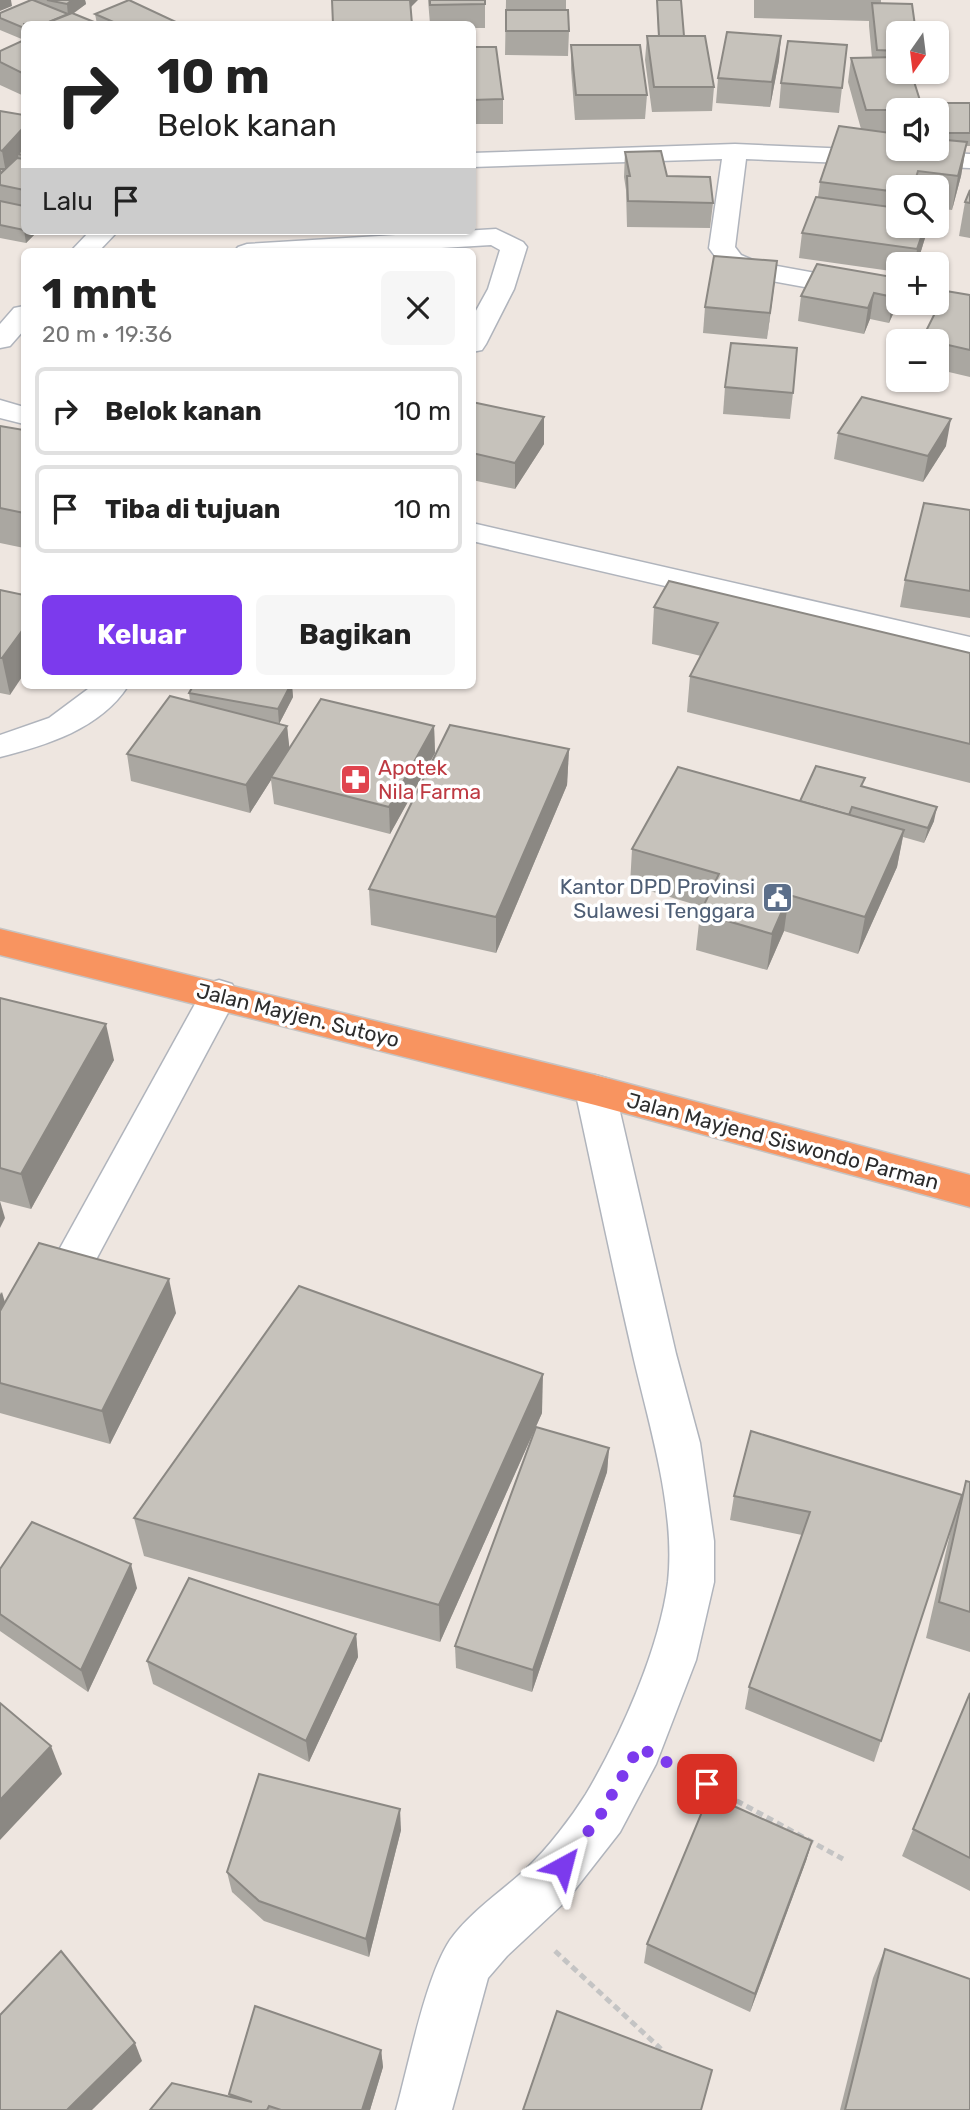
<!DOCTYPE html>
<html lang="id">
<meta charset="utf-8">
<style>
body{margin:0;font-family:Rubik,sans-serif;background:#f6f6f6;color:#222;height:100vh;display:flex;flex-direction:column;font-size:26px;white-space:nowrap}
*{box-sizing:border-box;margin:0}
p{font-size:23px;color:#767676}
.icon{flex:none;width:38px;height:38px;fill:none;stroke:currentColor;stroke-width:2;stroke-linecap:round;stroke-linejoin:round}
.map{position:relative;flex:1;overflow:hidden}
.sheet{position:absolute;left:21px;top:248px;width:455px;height:441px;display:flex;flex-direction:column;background:#fff;border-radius:10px;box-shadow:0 2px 5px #0004}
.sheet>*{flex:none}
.hud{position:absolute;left:21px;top:21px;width:455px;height:214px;border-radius:10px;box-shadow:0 2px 5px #0004;background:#fff;color:#222;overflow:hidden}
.needle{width:46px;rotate:194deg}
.buttons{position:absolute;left:886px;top:21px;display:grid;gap:14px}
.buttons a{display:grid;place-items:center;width:63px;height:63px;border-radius:10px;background:#fff;box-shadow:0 2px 5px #0004;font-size:35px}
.pin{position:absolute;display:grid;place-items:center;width:60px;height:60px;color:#fff;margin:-30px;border-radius:14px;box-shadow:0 4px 10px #0006}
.me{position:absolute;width:77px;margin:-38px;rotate:38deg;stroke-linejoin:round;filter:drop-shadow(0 0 5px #0008)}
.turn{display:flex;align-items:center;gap:24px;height:147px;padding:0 21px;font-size:32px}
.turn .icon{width:91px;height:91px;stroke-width:2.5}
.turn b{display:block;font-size:49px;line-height:60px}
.then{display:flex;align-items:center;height:66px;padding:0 21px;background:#0003;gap:14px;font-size:26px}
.round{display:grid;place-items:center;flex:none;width:74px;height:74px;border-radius:10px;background:#f6f6f6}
.overview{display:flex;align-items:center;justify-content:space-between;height:119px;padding:0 21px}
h1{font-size:42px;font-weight:700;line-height:52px}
.cta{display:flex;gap:14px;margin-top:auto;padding:14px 21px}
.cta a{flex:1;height:80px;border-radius:10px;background:#7c3aed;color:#fff;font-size:28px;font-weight:700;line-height:80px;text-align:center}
.cta a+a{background:#f6f6f6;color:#222}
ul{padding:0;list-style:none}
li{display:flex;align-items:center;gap:21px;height:88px;margin:0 14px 10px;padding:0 7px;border:4px solid #e0e0e0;border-radius:10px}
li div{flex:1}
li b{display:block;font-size:26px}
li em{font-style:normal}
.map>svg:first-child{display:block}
</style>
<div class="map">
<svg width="970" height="2110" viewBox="0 0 970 2110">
<rect width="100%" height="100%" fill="#eee6e0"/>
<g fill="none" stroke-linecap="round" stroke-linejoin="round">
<defs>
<g id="minor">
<path d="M735 144 970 154V168L746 159 735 247 741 255 760 263 898 288V303H903L898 304 744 276 723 267 709 248 722 159 472 167V153Z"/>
<path d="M496 229 523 242 527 247 514 289 486 344 482 350 472 352V318L488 289 500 250 491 245 375 252H234L238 247 247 244Z"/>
<path d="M90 231H118L98 252H70Z"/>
<path d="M936 295 970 301V317L927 309 923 303H936Z"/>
<path d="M24 306V330L10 346 0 348V324L14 308Z"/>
<path d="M0 400 24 407V424L0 418Z"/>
<path d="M472 523 970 637V657L472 541Z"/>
<path d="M92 686H128C100 729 47 745 0 757V735L49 718Z"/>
<path d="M219 980 232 984 238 994 68 1312 53 1318 38 1312 32 1300 38 1288 206 984Z"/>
<path d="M595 1075 609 1079 615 1090 676 1354 700 1443 714 1541V1582L696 1660 656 1764 620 1832 566 1901 507 1956 488 1978 452 2110H396C409 2064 425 1978 450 1940 470 1912 502 1891 527 1868 548 1848 571 1818 586 1794 621 1735 659 1650 668 1582 676 1508 648 1422 632 1351 612 1265 594 1177 575 1090L581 1079Z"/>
</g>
<path id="highway" d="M0 929 595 1075 970 1175V1207L595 1105 0 955Z"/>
</defs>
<use href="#minor" stroke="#b0b4bc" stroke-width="3"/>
<use href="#highway" stroke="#c4c4c4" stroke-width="3"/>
<g stroke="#c4c4c4" stroke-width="5" stroke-dasharray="7 4.5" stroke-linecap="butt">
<path d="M686 1773 843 1859"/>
<path d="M555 1951 661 2049"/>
</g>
<use href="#minor" fill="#fff" fill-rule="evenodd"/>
<use href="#highway" fill="#f89460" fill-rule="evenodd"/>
</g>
<g fill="#aaa7a1">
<path d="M33 0H85L86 4 73 13 97 24 95 14 176 22V24H24V40L0 30V13Z"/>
<path d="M428 0H485V28H472V24H430Z"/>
<path d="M506 0H566V10L569 31 568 56 505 55Z"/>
<path d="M657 0 684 36 714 87 712 111 652 112 645 60 647 36H658Z"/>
<path d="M754 0H881V3L898 33V72H915V76H912L923 110H898V149L940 139 936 128V110H933L935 103H970V146H966L961 176 952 210 936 208V187H898V226L925 238 917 264H898V272L799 258 802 233 818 197 820 182 861 129 848 82 851 58H872L869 26V21L754 18Z"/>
<path d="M781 36 779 60 770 107 716 103 718 78Z"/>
<path d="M24 40V96L0 85V51Z"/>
<path d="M571 45 647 95 645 119 575 120 571 69Z"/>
<path d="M847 45 839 113 779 108 781 83Z"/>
<path d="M472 47 503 99V124H472Z"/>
<path d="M0 111 24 115V231H38L26 243 0 238Z"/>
<path d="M625 152 713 203 710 228 627 227 626 190 624 177Z"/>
<path d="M970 190V238L959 236 965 202Z"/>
<path d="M777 261 767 339 703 333 705 307Z"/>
<path d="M898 278 897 305 889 323 870 319 864 334 798 321 801 296Z"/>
<path d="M970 295V377L936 369V341H922V339Z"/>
<path d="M725 387 793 393 790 419 723 414Z"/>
<path d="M472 402 544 444 515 489 472 480Z"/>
<path d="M0 426 24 430V548L0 543Z"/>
<path d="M838 433 946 446 923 482 834 459Z"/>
<path d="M970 510V618L900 607 905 580Z"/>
<path d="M0 590 10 695 0 693Z"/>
<path d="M654 607 970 653V783L687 712 690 676 701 656 652 644Z"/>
<path d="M193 686H292L293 697 279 724 287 726 289 749 434 726 435 753 390 834 274 804 271 780 250 813 131 781 127 754 190 701 189 693Z"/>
<path d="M569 749 567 785 496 953 371 925 369 889Z"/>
<path d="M863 786 934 821 924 843 903 837 897 867 858 954 784 931 767 970 696 950 700 913 703 907 630 885 632 849 800 801Z"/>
<path d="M0 998 114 1060 31 1209 0 1201Z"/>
<path d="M0 1292 5 1303 176 1313 110 1444 0 1413Z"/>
<path d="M542 1413 440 1642 144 1556 134 1518Z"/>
<path d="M609 1448 607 1472 532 1692 456 1668 455 1646Z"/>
<path d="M966 1481 970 1482V1652L926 1638 953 1521 874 1762 745 1709 749 1687 802 1535 730 1520 734 1496 961 1497Z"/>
<path d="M0 1569 137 1588 88 1692 0 1631Z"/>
<path d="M356 1634 358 1657 309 1762 153 1684 147 1661Z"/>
<path d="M970 1693V1891L902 1856Z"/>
<path d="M401 1830 369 1957 264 1921 232 1892 227 1872Z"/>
<path d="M812 1841 806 1861 750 2012 644 1963 647 1944Z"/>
<path d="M885 1949 970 2110H840L873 1978Z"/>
<path d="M381 2050 383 2067 370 2110H150L230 2097 229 2094Z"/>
</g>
<g fill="#8b8883">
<path d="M0 0H11L12 6 0 11Z"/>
<path d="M72 0H85L86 4 70 16H68L67 4Z"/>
<path d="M411 0H418L411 7Z"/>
<path d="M781 36 779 60 770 107 772 82Z"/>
<path d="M24 127V155L18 154 19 162 6 173 2 151Z"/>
<path d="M967 142 961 176 952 210 958 176Z"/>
<path d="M925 226H927L925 238 917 264H915L917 249Z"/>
<path d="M24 229V231H38L26 243 24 230Z"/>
<path d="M777 261 774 287 767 339 770 313Z"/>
<path d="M898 286 897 305 889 323 893 297Z"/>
<path d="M874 293 870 319 864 334 868 308Z"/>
<path d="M544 417V444L515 489V463Z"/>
<path d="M951 419 946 446 923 482 928 456Z"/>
<path d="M24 628V674L10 695 2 658Z"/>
<path d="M290 686H292L293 697 279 724 278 709Z"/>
<path d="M287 726 290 753 271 777V780L250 813 246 785Z"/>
<path d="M434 726 435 753 390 834 389 807Z"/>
<path d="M569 749 567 785 496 953V917Z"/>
<path d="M937 807 934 821 924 843 928 828Z"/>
<path d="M904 830 897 867 858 954 865 917Z"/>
<path d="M789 895 784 931 767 970 772 934Z"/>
<path d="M106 1024 114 1060 31 1209 21 1174Z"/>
<path d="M0 1201 5 1218 0 1228Z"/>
<path d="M169 1279 176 1313 110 1444 102 1411Z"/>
<path d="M2 1292 12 1327 0 1346V1295Z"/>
<path d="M543 1374 542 1413 440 1642 439 1605Z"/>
<path d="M609 1448 607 1472 532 1692 533 1670Z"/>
<path d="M131 1564 137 1588 88 1692 81 1670Z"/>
<path d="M356 1634 358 1657 309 1762 306 1741Z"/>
<path d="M51 1746 62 1774 0 1840V1800Z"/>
<path d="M400 1809 401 1830 369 1957 366 1939Z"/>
<path d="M812 1841 806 1861 750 2012 755 1994Z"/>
<path d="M135 2043 142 2061 92 2110H67Z"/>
<path d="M381 2050 383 2067 370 2110H362Z"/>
</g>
<g fill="#c6c2bb" stroke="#8b8883" stroke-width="2">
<path d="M31 0H33L68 14 44 24H24V28L0 18V13Z"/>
<path d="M47 0H72L67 4Z"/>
<path d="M129 0 176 22 169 24H118L95 14Z"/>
<path d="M332 0H410L412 24H333Z"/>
<path d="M430 0H485V4L430 5Z"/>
<path d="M657 0H681L684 36H659Z"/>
<path d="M872 3 912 4 916 33H898V51L877 50Z"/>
<path d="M506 10H568L569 31H506Z"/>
<path d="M72 13 99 24H44Z"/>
<path d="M727 32 781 36 772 82 718 78Z"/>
<path d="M647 36H705L714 87H654Z"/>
<path d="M24 40V74L0 62V51Z"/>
<path d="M788 41 847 45 842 88 781 83Z"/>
<path d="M571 45H640L647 95H576Z"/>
<path d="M472 47H496L503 99 472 100Z"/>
<path d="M898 57V72H911L923 110H866L851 58Z"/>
<path d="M935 103H970V133H944Z"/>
<path d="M0 111 24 115V127L2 151 0 150Z"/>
<path d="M839 126 898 134V149H936V139L967 142 958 176 918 171 913 187H898V192L820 182Z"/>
<path d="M24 147V155L18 154Z"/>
<path d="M661 151 667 176 710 177 713 203 628 201 627 176H630L625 152Z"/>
<path d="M17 158 24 159V190L0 185V174Z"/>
<path d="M0 169H5L0 174Z"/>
<path d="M970 190V203L965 202Z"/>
<path d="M816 197 898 208V226H925L917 249 802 233Z"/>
<path d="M0 201 24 206V230L0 225Z"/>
<path d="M714 256 777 261 770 313 705 307Z"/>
<path d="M817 264 898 278V286L893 297 874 293 868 308 801 296Z"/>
<path d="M946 291 970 295V350L922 339Z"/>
<path d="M731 343 797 348 793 393 725 387Z"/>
<path d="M862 397 951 419 928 456 838 433Z"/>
<path d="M472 402 544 417 515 463 472 453Z"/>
<path d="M0 426 24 430V513L0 508Z"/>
<path d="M924 503 970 510V591L905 580Z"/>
<path d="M669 581 970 653V744L690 676 718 623 654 607Z"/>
<path d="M0 590 24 595V628L2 658H0Z"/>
<path d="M193 686H290L278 709 189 693Z"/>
<path d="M170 696 287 726 246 785 127 754Z"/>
<path d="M321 699 434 726 389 807 271 777Z"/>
<path d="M450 725 569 749 496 917 369 889Z"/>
<path d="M816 766 865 778 861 786 937 807 928 828 852 807 849 815 800 801Z"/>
<path d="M678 767 904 830 865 917 789 895 772 934 700 913 719 874 632 849Z"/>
<path d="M0 998 106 1024 21 1174 0 1168Z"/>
<path d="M39 1243 169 1279 102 1411 0 1383V1311Z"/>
<path d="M299 1286 543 1374 439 1605 134 1518Z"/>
<path d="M536 1427 609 1448 533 1670 455 1646Z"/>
<path d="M751 1431 962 1495 881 1741 749 1687 810 1512 734 1496Z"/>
<path d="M966 1481 970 1482V1612L939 1602Z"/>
<path d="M32 1522 131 1564 81 1670 0 1614V1569Z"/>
<path d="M189 1578 356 1634 306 1741 147 1661Z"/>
<path d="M970 1693V1858L913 1829Z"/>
<path d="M0 1703 51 1746 0 1800Z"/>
<path d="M259 1774 400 1809 366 1939 259 1901 227 1872Z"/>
<path d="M709 1795 812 1841 755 1994 647 1944Z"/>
<path d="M885 1949 970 1979V2110H845Z"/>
<path d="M61 1951 135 2043 67 2110H0V2015Z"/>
<path d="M255 2006 381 2050 362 2110H281L269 2106 267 2110H150L172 2083 252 2102 229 2094Z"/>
<path d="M557 2011 712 2070 701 2110H523Z"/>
</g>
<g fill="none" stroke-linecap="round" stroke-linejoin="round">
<path stroke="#7c3aed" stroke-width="12" stroke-dasharray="0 21.6" d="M563 1866 601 1814 639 1747 707 1784"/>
</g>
<defs>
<symbol id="pharmacy-square" viewBox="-11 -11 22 22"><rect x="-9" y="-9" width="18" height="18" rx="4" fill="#e0444e" stroke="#fff"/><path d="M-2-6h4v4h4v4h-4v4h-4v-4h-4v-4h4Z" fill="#fff"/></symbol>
<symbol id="civic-square" viewBox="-11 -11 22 22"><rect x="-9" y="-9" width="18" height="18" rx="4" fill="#5c6f8a" stroke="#fff"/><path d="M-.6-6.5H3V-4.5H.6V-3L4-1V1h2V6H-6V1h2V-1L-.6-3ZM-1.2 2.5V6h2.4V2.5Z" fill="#fff"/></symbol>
</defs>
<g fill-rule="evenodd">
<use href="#pharmacy-square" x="338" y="762" width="35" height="35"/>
<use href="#civic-square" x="760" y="880" width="35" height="35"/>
</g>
<g text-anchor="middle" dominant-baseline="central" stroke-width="7" stroke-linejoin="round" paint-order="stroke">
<g font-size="21" fill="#be3a42" stroke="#fff" text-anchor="start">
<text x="378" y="767">Apotek<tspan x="378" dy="24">Nila Farma</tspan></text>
</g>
<g font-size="21" fill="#4e5e75" stroke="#fff" text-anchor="end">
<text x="755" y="886">Kantor DPD Provinsi<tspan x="755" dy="24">Sulawesi Tenggara</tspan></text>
</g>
<g font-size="21" fill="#2d2d2d" stroke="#fff">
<text transform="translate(298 1015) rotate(14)">Jalan Mayjen. Sutoyo</text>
<text transform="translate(783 1141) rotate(15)">Jalan Mayjend Siswondo Parman</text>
</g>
</g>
</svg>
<div class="buttons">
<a><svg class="needle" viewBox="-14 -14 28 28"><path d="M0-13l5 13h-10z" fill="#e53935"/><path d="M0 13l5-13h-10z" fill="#767676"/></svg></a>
<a><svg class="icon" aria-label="sound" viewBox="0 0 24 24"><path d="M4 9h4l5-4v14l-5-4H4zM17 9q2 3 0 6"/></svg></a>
<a><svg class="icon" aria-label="search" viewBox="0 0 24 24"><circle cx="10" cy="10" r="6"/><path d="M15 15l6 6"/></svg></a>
<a>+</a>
<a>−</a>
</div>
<div class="pin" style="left:707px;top:1784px;background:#d93025"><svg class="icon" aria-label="arrive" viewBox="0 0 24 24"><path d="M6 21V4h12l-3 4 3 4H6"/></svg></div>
<svg class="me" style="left:563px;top:1866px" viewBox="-20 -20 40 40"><path d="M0-17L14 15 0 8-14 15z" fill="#7c3aed" stroke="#fff" stroke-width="4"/></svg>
<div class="hud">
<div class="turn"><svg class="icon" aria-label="right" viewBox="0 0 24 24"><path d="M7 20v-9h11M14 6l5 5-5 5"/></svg><div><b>10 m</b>Belok kanan</div></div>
<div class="then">Lalu<svg class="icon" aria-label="arrive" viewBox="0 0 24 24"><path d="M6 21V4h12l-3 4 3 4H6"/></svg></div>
</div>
<section class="sheet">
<div class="overview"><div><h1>1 mnt</h1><p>20 m · 19:36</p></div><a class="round"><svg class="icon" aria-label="close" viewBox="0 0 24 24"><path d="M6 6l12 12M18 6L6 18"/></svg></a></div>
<ul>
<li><svg class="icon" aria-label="right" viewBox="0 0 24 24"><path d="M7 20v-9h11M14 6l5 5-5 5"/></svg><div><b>Belok kanan</b></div><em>10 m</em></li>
<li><svg class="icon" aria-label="arrive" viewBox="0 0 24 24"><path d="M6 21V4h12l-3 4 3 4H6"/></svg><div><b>Tiba di tujuan</b></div><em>10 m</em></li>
</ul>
<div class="cta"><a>Keluar</a><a>Bagikan</a></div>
</section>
</div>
